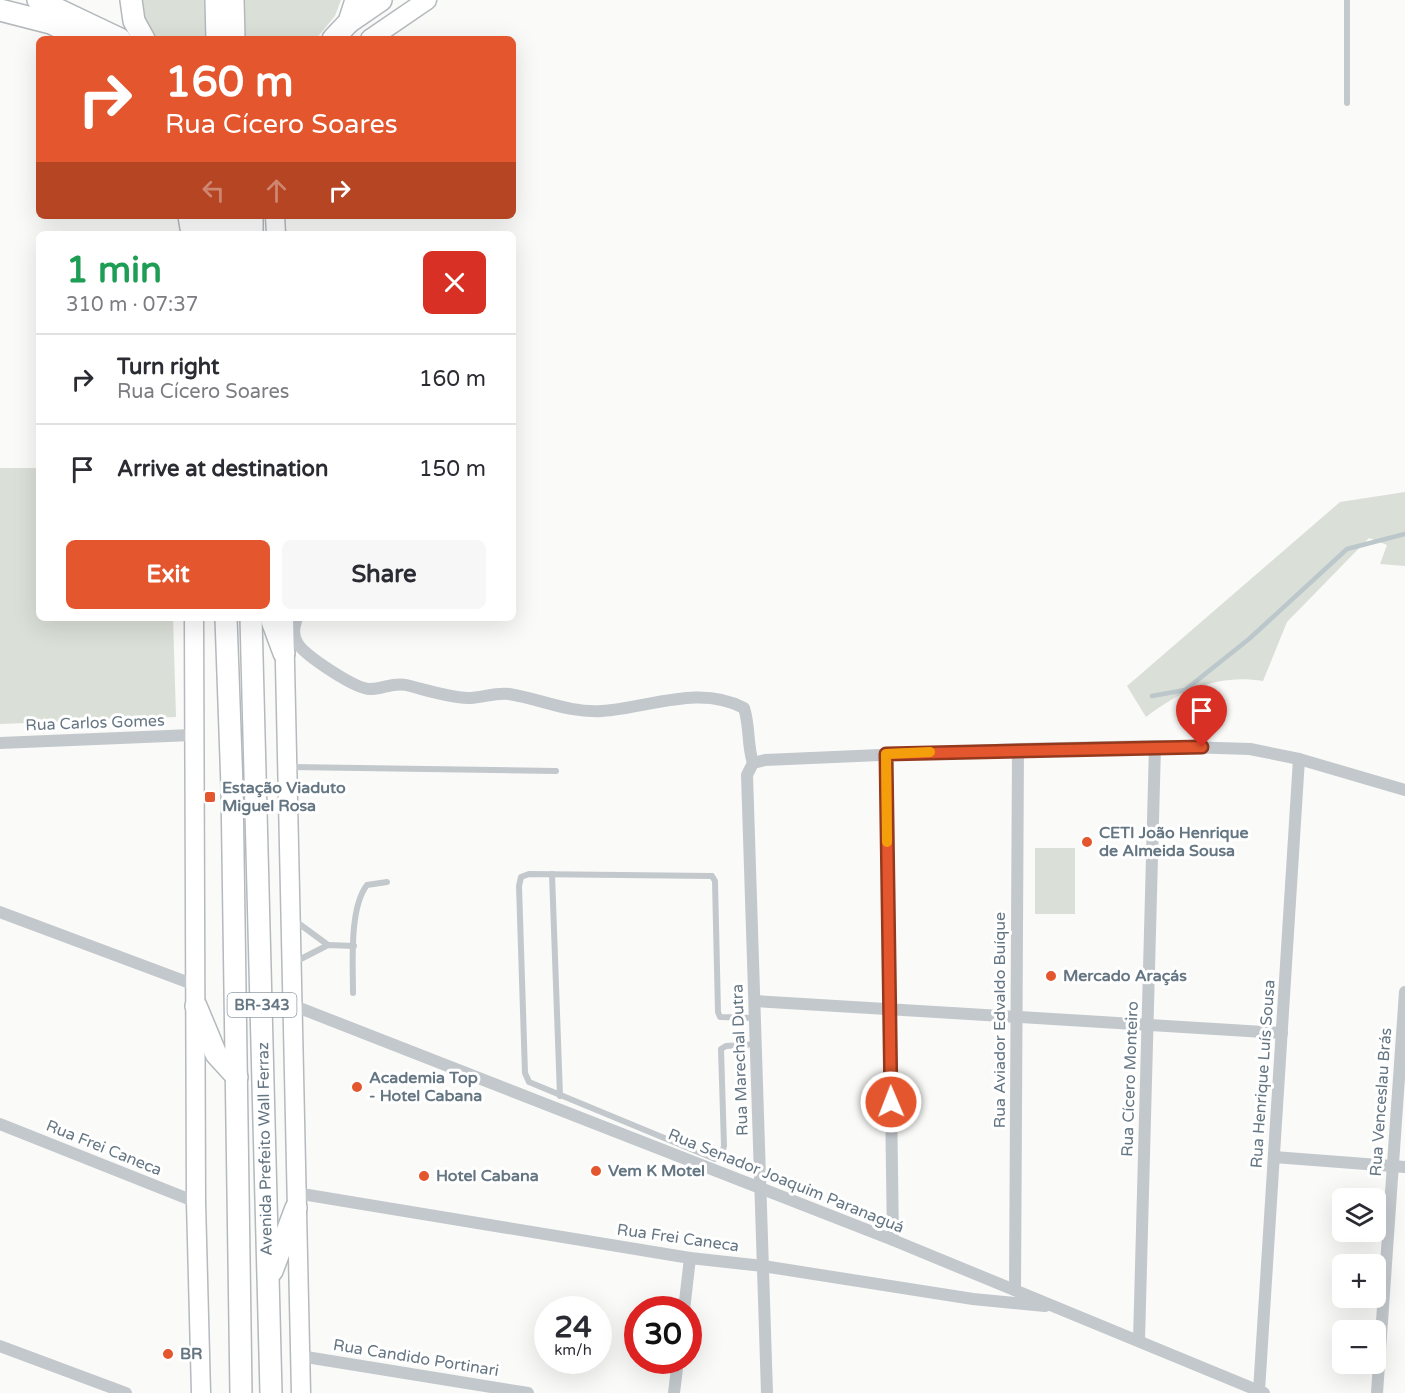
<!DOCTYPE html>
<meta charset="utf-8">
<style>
body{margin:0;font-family:"Varela Round",sans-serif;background:#f7f7f7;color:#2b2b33;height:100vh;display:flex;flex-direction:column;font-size:22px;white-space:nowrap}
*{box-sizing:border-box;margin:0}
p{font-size:20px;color:#7c7c81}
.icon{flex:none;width:33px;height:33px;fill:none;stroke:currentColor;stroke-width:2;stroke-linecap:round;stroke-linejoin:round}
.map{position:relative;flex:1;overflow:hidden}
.drawer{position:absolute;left:36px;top:231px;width:480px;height:390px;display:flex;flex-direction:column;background:#fff;border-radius:9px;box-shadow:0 6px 24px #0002}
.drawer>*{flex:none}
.guide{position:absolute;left:36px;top:36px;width:480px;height:183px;border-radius:9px;box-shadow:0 6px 24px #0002;background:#e4572e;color:#fff;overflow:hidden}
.buttons{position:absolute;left:1332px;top:1188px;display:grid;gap:12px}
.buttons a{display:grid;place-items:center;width:54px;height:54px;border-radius:9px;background:#fff;box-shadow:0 6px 24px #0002;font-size:30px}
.speed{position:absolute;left:534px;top:1296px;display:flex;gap:12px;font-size:30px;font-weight:700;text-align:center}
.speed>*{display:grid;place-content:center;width:78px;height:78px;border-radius:50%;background:#fff;box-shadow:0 6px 24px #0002;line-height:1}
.speed small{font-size:15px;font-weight:400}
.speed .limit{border:9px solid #d22;background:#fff;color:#111}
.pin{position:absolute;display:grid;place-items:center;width:51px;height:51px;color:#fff;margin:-62px -26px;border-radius:50% 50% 50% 0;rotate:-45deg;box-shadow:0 0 6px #0007}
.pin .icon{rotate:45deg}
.me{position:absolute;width:66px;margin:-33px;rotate:359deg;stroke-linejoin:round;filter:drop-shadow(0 0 4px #0008)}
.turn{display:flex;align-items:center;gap:21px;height:126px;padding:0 30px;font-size:27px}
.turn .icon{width:78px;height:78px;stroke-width:2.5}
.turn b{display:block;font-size:42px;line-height:51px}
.lanes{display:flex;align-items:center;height:57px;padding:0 30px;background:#0003;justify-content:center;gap:30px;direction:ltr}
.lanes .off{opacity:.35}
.round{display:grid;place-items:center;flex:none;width:63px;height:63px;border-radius:9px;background:#f7f7f7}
.headline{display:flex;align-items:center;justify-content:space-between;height:102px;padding:0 30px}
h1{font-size:36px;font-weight:700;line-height:45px;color:#1e9e55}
.primary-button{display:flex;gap:12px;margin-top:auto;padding:12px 30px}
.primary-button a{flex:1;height:69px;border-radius:9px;background:#e4572e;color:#fff;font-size:24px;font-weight:700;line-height:69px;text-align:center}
.primary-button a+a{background:#f7f7f7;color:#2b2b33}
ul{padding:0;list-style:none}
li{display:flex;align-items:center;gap:18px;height:90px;padding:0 30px;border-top:2px solid #e1e1e2}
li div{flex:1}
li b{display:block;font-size:22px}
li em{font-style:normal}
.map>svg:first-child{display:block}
</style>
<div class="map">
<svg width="1405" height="1393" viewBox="0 0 1405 1393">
<rect width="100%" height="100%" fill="#fafaf8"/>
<g fill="#dadfd7">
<path d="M140 0H341L335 16 316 39H157L144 18Z"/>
<path d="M0 468H39V618H173L176 717 0 724Z"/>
<path d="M1405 492V566L1380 564 1387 545 1369 538 1287 622 1263 681C1218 674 1182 690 1146 717L1127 686 1340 502Z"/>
<rect x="1035" y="848" width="40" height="66"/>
</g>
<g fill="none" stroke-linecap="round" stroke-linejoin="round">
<path stroke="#bbc7cb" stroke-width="4.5" d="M1152 696 1185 690 1249 639 1347 549 1405 534"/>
<defs>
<g id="primary">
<path d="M370 39 427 0"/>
<path d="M203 216V234"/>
<path d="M275 216 276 234"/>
<path d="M194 618 196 1202 201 1393"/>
<path d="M284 618 301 1393"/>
</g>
<g id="highway">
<path d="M38 0 120 39"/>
<path d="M131 0 134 21 144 39"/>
<path d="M216 0 217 39"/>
<path d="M233 0 234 39"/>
<path d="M0 10 51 23 82 39"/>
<path d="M349 22 381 0"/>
<path d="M333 39 349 22 356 0"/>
<path d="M189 216 192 234"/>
<path d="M236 216 237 234"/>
<path d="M219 234V216"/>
<path d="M252 234V216"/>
<path d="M226 618 232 787 241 1393"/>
<path d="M251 618 271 1393"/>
<path d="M271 618 284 653"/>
<path d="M196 1006 216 1054 237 1077"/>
<path d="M272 1271 296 1208"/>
</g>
</defs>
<use href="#primary" stroke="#b5babe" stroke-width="21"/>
<use href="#highway" stroke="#b4b9bd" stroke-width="24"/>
<g stroke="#c3c8cc" stroke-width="6">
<path d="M1347 0V103"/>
<path d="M291 767 556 771"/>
<path d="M552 874 560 1096"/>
<path d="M294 920 328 945"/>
<path d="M293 963 328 945 354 946"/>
<path d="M353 993C353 964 349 908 367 885L387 882"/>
<path d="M755 1018 720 1017 718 1012 715 881 712 876 529 874 521 877 519 886 525 1073 529 1082 715 1159 721 1157 724 1146 721 1049 726 1046 755 1044"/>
</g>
<g stroke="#c3c8cc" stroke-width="12">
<path d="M297 618C294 627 292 635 298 644 306 656 355 689 370 689 383 689 393 682 406 685 427 690 446 697 468 698 481 698 496 692 509 694 541 699 568 713 602 711 649 708 699 684 744 708 750 726 747 745 753 763"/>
<path d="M0 743 192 735"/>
<path d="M886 754 893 1240"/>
<path d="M753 763 765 760 1018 749 1155 746 1250 749 1299 759 1405 790"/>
<path d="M753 763 747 775 767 1393"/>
<path d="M0 912 195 985"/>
<path d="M755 1001 1282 1033"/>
<path d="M292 1005 893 1240 1264 1393"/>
<path d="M0 1124 196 1202"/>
<path d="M1274 1157 1405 1167"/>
<path d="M296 1193 690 1258 763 1266 973 1299 1045 1306"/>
<path d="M1015 1290 1018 749"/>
<path d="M684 1310 690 1258"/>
<path d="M1139 1341 1155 746"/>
<path d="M0 1346 126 1393"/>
<path d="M300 1356 528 1393"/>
<path d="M1259 1391 1299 759"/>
<path d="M674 1393 678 1360"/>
<path d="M1377 1393 1405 992"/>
</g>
<use href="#primary" stroke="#fff" stroke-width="18"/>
<use href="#highway" stroke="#fff" stroke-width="21"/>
</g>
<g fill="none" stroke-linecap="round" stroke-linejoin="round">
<defs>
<path id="route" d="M891 1102 886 754 1202 747"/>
</defs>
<use href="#route" stroke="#94391e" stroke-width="15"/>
<use href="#route" stroke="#e4572e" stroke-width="10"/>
<path stroke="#f59e0b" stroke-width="10" d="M887 842 886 754 930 752"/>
</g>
<g fill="#e4572e" stroke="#fff" stroke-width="2">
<rect x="204" y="791" width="12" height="12" rx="3"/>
<circle cx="1087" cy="842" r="6"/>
<circle cx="1051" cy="976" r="6"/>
<circle cx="357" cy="1087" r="6"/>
<circle cx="596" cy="1171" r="6"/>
<circle cx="424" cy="1176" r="6"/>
<circle cx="168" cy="1354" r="6"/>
</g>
<g text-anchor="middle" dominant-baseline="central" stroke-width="6" stroke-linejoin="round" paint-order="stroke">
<rect fill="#fff" stroke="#939fa8" stroke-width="1.5" x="227.5" y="993" width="69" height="24" rx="4.5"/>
<g font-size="15" font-weight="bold" fill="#657683">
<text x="262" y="1005">BR-343</text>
</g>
<g font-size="16" fill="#657683" stroke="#fff">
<text transform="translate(95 723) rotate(-2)">Rua Carlos Gomes</text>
<text transform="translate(1000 1020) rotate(-90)">Rua Aviador Edvaldo Buíque</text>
<text transform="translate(740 1060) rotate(-92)">Rua Marechal Dutra</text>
<text transform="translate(1263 1074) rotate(-86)">Rua Henrique Luís Sousa</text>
<text transform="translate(1130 1079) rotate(-88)">Rua Cícero Monteiro</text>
<text transform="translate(1381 1102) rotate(-86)">Rua Venceslau Brás</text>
<text transform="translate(104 1148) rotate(22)">Rua Frei Caneca</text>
<text transform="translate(265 1149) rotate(-91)">Avenida Prefeito Wall Ferraz</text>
<text transform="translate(786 1181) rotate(22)">Rua Senador Joaquim Paranaguá</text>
<text transform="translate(678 1238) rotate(8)">Rua Frei Caneca</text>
<text transform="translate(416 1358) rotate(9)">Rua Candido Portinari</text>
</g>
<g font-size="16" font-weight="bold" fill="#657683" stroke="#fff" text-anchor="start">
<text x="222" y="788">Estação Viaduto<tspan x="222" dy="18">Miguel Rosa</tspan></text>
<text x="1099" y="833">CETI João Henrique<tspan x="1099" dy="18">de Almeida Sousa</tspan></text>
<text x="1063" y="976">Mercado Araçás</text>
<text x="369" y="1078">Academia Top<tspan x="369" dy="18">- Hotel Cabana</tspan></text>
<text x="608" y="1171">Vem K Motel</text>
<text x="436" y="1176">Hotel Cabana</text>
<text x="180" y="1354">BR</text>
</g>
</g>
</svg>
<div class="buttons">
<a><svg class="icon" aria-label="layers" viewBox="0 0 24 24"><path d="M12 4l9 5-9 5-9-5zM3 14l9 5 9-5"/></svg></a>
<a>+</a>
<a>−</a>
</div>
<div class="speed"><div>24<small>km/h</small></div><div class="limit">30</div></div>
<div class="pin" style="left:1202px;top:747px;background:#d93025"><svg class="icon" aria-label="arrive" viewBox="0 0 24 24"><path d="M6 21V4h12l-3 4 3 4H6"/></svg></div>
<svg class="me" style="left:891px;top:1102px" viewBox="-20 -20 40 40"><circle r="17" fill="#e4572e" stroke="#fff" stroke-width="3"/><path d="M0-11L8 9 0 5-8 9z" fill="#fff"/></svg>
<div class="guide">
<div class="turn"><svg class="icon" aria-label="right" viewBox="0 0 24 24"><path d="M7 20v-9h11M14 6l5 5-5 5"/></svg><div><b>160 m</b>Rua Cícero Soares</div></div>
<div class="lanes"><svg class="icon off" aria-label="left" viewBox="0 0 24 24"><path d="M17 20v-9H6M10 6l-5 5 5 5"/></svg><svg class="icon off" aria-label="ahead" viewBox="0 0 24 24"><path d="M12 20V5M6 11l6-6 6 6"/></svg><svg class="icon" aria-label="right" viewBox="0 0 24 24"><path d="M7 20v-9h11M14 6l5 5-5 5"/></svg></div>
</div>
<section class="drawer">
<div class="headline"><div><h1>1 min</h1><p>310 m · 07:37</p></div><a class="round" style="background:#d93025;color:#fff"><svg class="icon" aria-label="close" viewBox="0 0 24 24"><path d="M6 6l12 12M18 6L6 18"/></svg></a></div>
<ul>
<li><svg class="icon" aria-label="right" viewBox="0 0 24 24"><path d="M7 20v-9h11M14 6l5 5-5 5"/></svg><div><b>Turn right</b><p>Rua Cícero Soares</p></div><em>160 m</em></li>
<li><svg class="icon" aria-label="arrive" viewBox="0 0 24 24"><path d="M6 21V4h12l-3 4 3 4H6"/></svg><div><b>Arrive at destination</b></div><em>150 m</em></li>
</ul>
<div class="primary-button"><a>Exit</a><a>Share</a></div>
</section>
</div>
